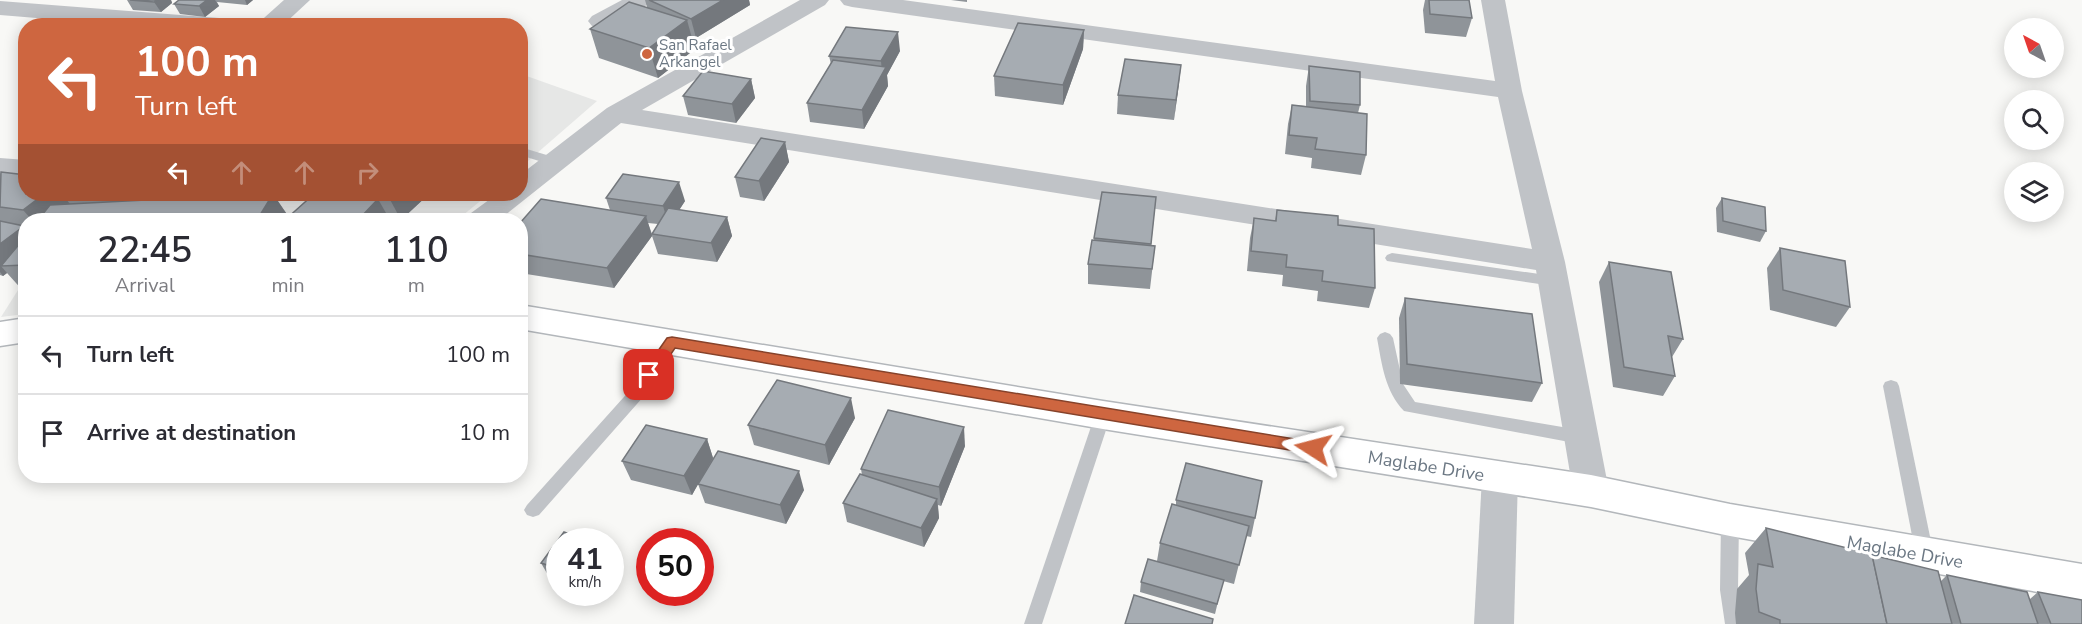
<!DOCTYPE html>
<style>
body{margin:0;font-family:"Nunito Sans",sans-serif;background:#f2f2f3;color:#2b2b33;height:100vh;display:flex;flex-direction:column;font-size:22px;white-space:nowrap}
*{box-sizing:border-box;margin:0}
p{font-size:20px;color:#7c7c81}
.icon{flex:none;width:33px;height:33px;fill:none;stroke:currentColor;stroke-width:2;stroke-linecap:round;stroke-linejoin:round}
.map{position:relative;flex:1;overflow:hidden}
.sheet{position:absolute;left:18px;top:213px;width:510px;height:270px;display:flex;flex-direction:column;background:#fff;border-radius:24px;box-shadow:0 3px 15px #0003}
.sheet>*{flex:none}
.banner{position:absolute;left:18px;top:18px;width:510px;height:183px;border-radius:24px;box-shadow:0 3px 15px #0003;background:#ce6640;color:#fff;overflow:hidden}
.needle{width:39px;rotate:320deg}
.fabs{position:absolute;left:2004px;top:18px;display:grid;gap:12px}
.fabs a{display:grid;place-items:center;width:60px;height:60px;border-radius:50%;background:#fff;box-shadow:0 3px 15px #0003;font-size:30px}
.speed{position:absolute;left:546px;top:528px;display:flex;gap:12px;font-size:30px;font-weight:700;text-align:center}
.speed>*{display:grid;place-content:center;width:78px;height:78px;border-radius:50%;background:#fff;box-shadow:0 3px 15px #0003;line-height:1}
.speed small{font-size:15px;font-weight:400}
.speed .limit{border:9px solid #d22;background:#fff;color:#111}
.pin{position:absolute;display:grid;place-items:center;width:51px;height:51px;color:#fff;margin:-26px;border-radius:12px;box-shadow:0 3px 9px #0006}
.me{position:absolute;width:66px;margin:-33px;rotate:279deg;stroke-linejoin:round;filter:drop-shadow(0 0 4px #0008)}
.turn{display:flex;align-items:center;gap:21px;height:126px;padding:0 18px;font-size:27px}
.turn .icon{width:78px;height:78px;stroke-width:2.5}
.turn b{display:block;font-size:42px;line-height:51px}
.lanes{display:flex;align-items:center;height:57px;padding:0 18px;background:#0003;justify-content:center;gap:30px;direction:ltr}
.lanes .off{opacity:.35}
.eta{display:flex;justify-content:space-evenly;align-items:center;height:102px;text-align:center}
.eta b{font-size:36px;font-weight:600;line-height:42px}
ul{padding:0;list-style:none}
li{display:flex;align-items:center;gap:18px;height:78px;padding:0 18px;border-top:2px solid #e1e1e2}
li div{flex:1}
li b{display:block;font-size:22px}
li em{font-style:normal}
.map>svg:first-child{display:block}
</style>
<div class="map">
<svg width="2082" height="624" viewBox="0 0 2082 624">
<rect width="100%" height="100%" fill="#f8f8f6"/>
<g fill="#e6e7e6">
<path d="M521 74 597 101 521 167Z"/>
<path d="M100 194H489L457 220H70Z"/>
<path d="M25 279V314L1 317Z"/>
</g>
<g fill="none" stroke-linecap="round" stroke-linejoin="round">
<defs>
<g id="secondary">
<path d="M520 305 1103 401 1591 475 1730 504 2082 564V600L1730 536 1591 507 1103 429 520 329Z"/>
<path d="M26 318V342L0 346V322Z"/>
</g>
</defs>
<use href="#secondary" stroke="#b3b7bb" stroke-width="3"/>
<g fill="#c0c3c7" fill-rule="evenodd">
<path d="M520 147 560 159 562 162 555 166 520 155Z"/>
<path d="M1392 253 1553 276 1560 281 1553 286 1387 261 1385 258 1387 255Z"/>
<path d="M1385 332 1390 334 1393 338 1403 384 1415 402 1580 430 1586 432 1588 437 1586 442 1580 444 1404 411C1385 391 1382 365 1377 338L1380 334Z"/>
<path d="M672 336 677 338 680 342 644 396 539 515 533 517 527 515 524 510 527 505 632 388 667 338Z"/>
<path d="M1891 380 1897 382 1899 386 1934 556 1931 562 1925 564 1919 562 1916 556 1883 386 1885 382Z"/>
<path d="M1103 409 1109 410 1111 415 1042 624H1024L1095 415 1097 410Z"/>
<path d="M1730 513 1736 515 1739 520 1738 590 1743 624H1725L1720 590 1721 520 1724 515Z"/>
</g>
<g fill="#c0c3c7" fill-rule="evenodd">
<path d="M284 0H310L282 26H255Z"/>
<path d="M622 0H651L647 5 608 26H592L588 21 592 16Z"/>
<path d="M800 0H829L825 5 642 110 1532 249 1498 97 852 7 844 5 840 0H903L1495 81 1481 0H1505L1522 91 1565 262 1609 491 1604 502 1591 506 1578 502 1573 491 1536 270 621 123 499 220H467L471 213 497 194H520V175L607 108Z"/>
<path d="M0 1 232 19 240 21 244 26H134L0 15Z"/>
<path d="M0 158 26 160V178L0 176Z"/>
<path d="M1500 462 1513 467 1518 477 1514 624H1474L1482 477 1487 467Z"/>
</g>
<use href="#secondary" fill="#fff" fill-rule="evenodd"/>
</g>
<g fill="#8f9499" fill-rule="evenodd">
<path d="M127 0H171L172 3 161 12 133 10Z"/>
<path d="M179 0H253L247 5 217 2 219 6 205 17 180 14 174 4Z"/>
<path d="M645 0H749L750 5 696 38 691 36 695 49 658 78 599 58 590 29 647 7Z"/>
<path d="M951 0H967V2Z"/>
<path d="M1425 0H1469L1472 18 1466 37 1425 33 1423 10Z"/>
<path d="M1084 30 1083 49 1063 105 995 96 994 76Z"/>
<path d="M900 51 887 75 888 86 864 129 810 122 807 103 831 64 829 56Z"/>
<path d="M1181 65 1174 120 1117 114 1118 95Z"/>
<path d="M1309 66 1360 105 1358 113 1366 155 1361 175 1311 168 1312 158 1285 154 1288 124 1292 105 1306 106V86Z"/>
<path d="M751 79 755 98 736 123 688 115 683 96Z"/>
<path d="M785 142 789 162 764 201 740 197 735 177Z"/>
<path d="M0 173 26 194H179L173 199 273 194 289 217 314 194H429L401 220 388 217 390 220H26L25 293 7 273 3 276 0 275Z"/>
<path d="M1102 192 1156 197 1151 246H1155L1150 289 1088 284V264L1094 240Z"/>
<path d="M606 198 685 201 679 210 727 217 732 236 717 262 658 254 652 236 614 288 520 273V223L610 210ZM648 223 658 224 652 234Z"/>
<path d="M1722 198 1766 231 1760 242 1717 232 1716 208Z"/>
<path d="M1277 210 1338 225 1375 288 1369 308 1317 301 1318 291 1282 286 1283 275 1247 271 1250 238 1254 218 1275 221Z"/>
<path d="M1780 248 1850 307 1836 327 1770 310 1767 268Z"/>
<path d="M1609 262 1683 339 1672 357 1675 376 1663 396 1613 387 1599 282Z"/>
<path d="M1405 298 1542 383 1532 402 1400 384 1399 318Z"/>
<path d="M855 418 829 465 754 445 748 425Z"/>
<path d="M707 439 713 458 804 490 786 524 705 503 698 484 692 495 631 480 622 461Z"/>
<path d="M965 446 941 506 938 505 939 518 924 547 847 522 843 503 862 475 861 469Z"/>
<path d="M1176 500 1255 518 1251 537 1246 536 1234 584 1223 581 1215 614 1140 592 1141 582 1157 561 1160 543 1176 505Z"/>
<path d="M1766 528 1872 555 1941 581 1947 575 2030 599 2038 592 2082 624H1736L1735 613 1737 589 1749 575 1745 553Z"/>
<path d="M560 542V584L552 582 541 563Z"/>
</g>
<g fill="#74787d">
<path d="M157 0H171L172 3 161 12 154 2Z"/>
<path d="M207 0H215L219 6 205 17 199 6Z"/>
<path d="M245 0H253L247 5Z"/>
<path d="M723 0H749L750 5 696 38 691 19Z"/>
<path d="M687 20 695 49 658 78 649 48Z"/>
<path d="M1084 30 1083 49 1063 105V85Z"/>
<path d="M898 32 900 51 887 75 888 86 864 129 862 110 882 73 881 61Z"/>
<path d="M1181 65 1179 84 1174 120 1176 100Z"/>
<path d="M751 79 755 98 736 123 732 104Z"/>
<path d="M785 142 789 162 764 201 759 181Z"/>
<path d="M679 182 685 201 669 226 663 206Z"/>
<path d="M44 194H62L70 204 52 220H32L23 210Z"/>
<path d="M130 194H179L149 220H143L125 197Z"/>
<path d="M273 194 290 219 289 220H257Z"/>
<path d="M387 194H429L401 220Z"/>
<path d="M378 199 390 220H358Z"/>
<path d="M646 216 652 236 614 288 607 268Z"/>
<path d="M727 217 732 236 717 262 711 243Z"/>
<path d="M24 226 26 227V258L1 266 7 273 3 276 0 272V244Z"/>
<path d="M851 398 855 418 829 465 825 445Z"/>
<path d="M964 427 965 446 941 506 939 487Z"/>
<path d="M707 439 713 458 692 495 684 476Z"/>
<path d="M799 471 804 490 786 524 780 505Z"/>
<path d="M937 499 939 518 924 547 921 528Z"/>
<path d="M610 558 613 564 610 568Z"/>
</g>
<g fill="#a6acb2" stroke="#74787d" stroke-width="1.5">
<path d="M130 0H157L154 2Z"/>
<path d="M179 0H207L199 6 174 4Z"/>
<path d="M649 0H723L691 19Z"/>
<path d="M1429 0H1469L1472 18 1430 14Z"/>
<path d="M629 2 687 20 649 48 590 29Z"/>
<path d="M1018 23 1084 30 1063 85 994 76Z"/>
<path d="M846 27 898 32 881 61 829 56Z"/>
<path d="M1125 59 1181 65 1176 100 1118 95Z"/>
<path d="M833 60 886 67 862 110 807 103Z"/>
<path d="M1309 66 1360 72V105L1310 101Z"/>
<path d="M703 71 751 79 732 104 683 96Z"/>
<path d="M1292 105 1367 114 1366 155 1315 149 1317 138 1289 135Z"/>
<path d="M761 138 785 142 759 181 735 177Z"/>
<path d="M1 172 26 175V194H44L23 210 0 207Z"/>
<path d="M623 174 679 182 663 206 606 198Z"/>
<path d="M1102 192 1156 197 1151 244 1094 238Z"/>
<path d="M96 194H130L125 197Z"/>
<path d="M263 194H273L257 220H38L50 205Z"/>
<path d="M314 194H341L378 199 358 220H285Z"/>
<path d="M1722 198 1765 207 1766 231 1723 221Z"/>
<path d="M541 199 646 216 607 268 520 254V223Z"/>
<path d="M668 208 727 217 711 243 652 234Z"/>
<path d="M1277 210 1338 216V225L1374 229 1375 288 1322 281 1323 271 1286 267 1287 255 1251 251 1254 218 1276 221Z"/>
<path d="M0 221 24 226 0 244Z"/>
<path d="M26 236V265L1 266Z"/>
<path d="M1092 240 1155 246 1152 269 1088 264Z"/>
<path d="M1780 248 1845 261 1850 307 1783 290Z"/>
<path d="M1609 262 1671 272 1683 339 1668 336 1675 376 1624 367Z"/>
<path d="M1405 298 1532 314 1542 383 1407 364Z"/>
<path d="M777 380 851 398 825 445 748 425Z"/>
<path d="M888 410 964 427 939 487 861 469Z"/>
<path d="M646 425 707 439 684 476 622 461Z"/>
<path d="M718 451 799 471 780 505 698 484Z"/>
<path d="M1186 463 1262 481 1255 518 1176 500Z"/>
<path d="M860 474 937 499 921 528 843 503Z"/>
<path d="M1172 504 1249 526 1239 565 1160 543Z"/>
<path d="M1766 528 1872 554 1887 624H1780V620L1759 612 1756 589 1758 564 1773 567Z"/>
<path d="M564 532 593 542H560V569L541 563Z"/>
<path d="M1872 555 1938 571 1952 624H1887Z"/>
<path d="M1148 559 1224 580 1217 604 1141 582Z"/>
<path d="M1947 575 2027 592 2038 624H1961Z"/>
<path d="M2038 592 2082 600V624H2051Z"/>
<path d="M1134 595 1213 619 1212 624H1125Z"/>
</g>
<path fill="#ce6640" stroke="#86422a" stroke-width="1.5" d="M672 337 1313 442 1321 448 1313 454 675 348 654 379H644L642 375 644 371 667 338Z"/>
<circle fill="#ce6640" stroke="#fff" stroke-width="2" cx="647" cy="54" r="6"/>
<g text-anchor="middle" dominant-baseline="central" stroke-width="6" stroke-linejoin="round" paint-order="stroke">
<g font-size="15" fill="#6b7783" stroke="#fff" text-anchor="start">
<text x="659" y="45">San Rafael<tspan x="659" dy="17">Arkangel</tspan></text>
</g>
<g font-size="18" fill="#6b7783" stroke="#fff">
<text transform="translate(1426 466) rotate(9)">Maglabe Drive</text>
<text transform="translate(1905 552) rotate(10)">Maglabe Drive</text>
</g>
</g>
</svg>
<div class="fabs">
<a><svg class="needle" viewBox="-14 -14 28 28"><path d="M0-13l5 13h-10z" fill="#e53935"/><path d="M0 13l5-13h-10z" fill="#7c7c81"/></svg></a>
<a><svg class="icon" aria-label="search" viewBox="0 0 24 24"><circle cx="10" cy="10" r="6"/><path d="M15 15l6 6"/></svg></a>
<a><svg class="icon" aria-label="layers" viewBox="0 0 24 24"><path d="M12 4l9 5-9 5-9-5zM3 14l9 5 9-5"/></svg></a>
</div>
<div class="speed"><div>41<small>km/h</small></div><div class="limit">50</div></div>
<div class="pin" style="left:649px;top:375px;background:#d93025"><svg class="icon" aria-label="arrive" viewBox="0 0 24 24"><path d="M6 21V4h12l-3 4 3 4H6"/></svg></div>
<svg class="me" style="left:1313px;top:448px" viewBox="-20 -20 40 40"><path d="M0-17L14 15 0 8-14 15z" fill="#ce6640" stroke="#fff" stroke-width="4"/></svg>
<div class="banner">
<div class="turn"><svg class="icon" aria-label="left" viewBox="0 0 24 24"><path d="M17 20v-9H6M10 6l-5 5 5 5"/></svg><div><b>100 m</b>Turn left</div></div>
<div class="lanes"><svg class="icon" aria-label="left" viewBox="0 0 24 24"><path d="M17 20v-9H6M10 6l-5 5 5 5"/></svg><svg class="icon off" aria-label="ahead" viewBox="0 0 24 24"><path d="M12 20V5M6 11l6-6 6 6"/></svg><svg class="icon off" aria-label="ahead" viewBox="0 0 24 24"><path d="M12 20V5M6 11l6-6 6 6"/></svg><svg class="icon off" aria-label="right" viewBox="0 0 24 24"><path d="M7 20v-9h11M14 6l5 5-5 5"/></svg></div>
</div>
<section class="sheet">
<div class="eta">
<div><b>22:45</b><p>Arrival</p></div>
<div><b>1</b><p>min</p></div>
<div><b>110</b><p>m</p></div>
</div>
<ul>
<li><svg class="icon" aria-label="left" viewBox="0 0 24 24"><path d="M17 20v-9H6M10 6l-5 5 5 5"/></svg><div><b>Turn left</b></div><em>100 m</em></li>
<li><svg class="icon" aria-label="arrive" viewBox="0 0 24 24"><path d="M6 21V4h12l-3 4 3 4H6"/></svg><div><b>Arrive at destination</b></div><em>10 m</em></li>
</ul>
</section>
</div>
